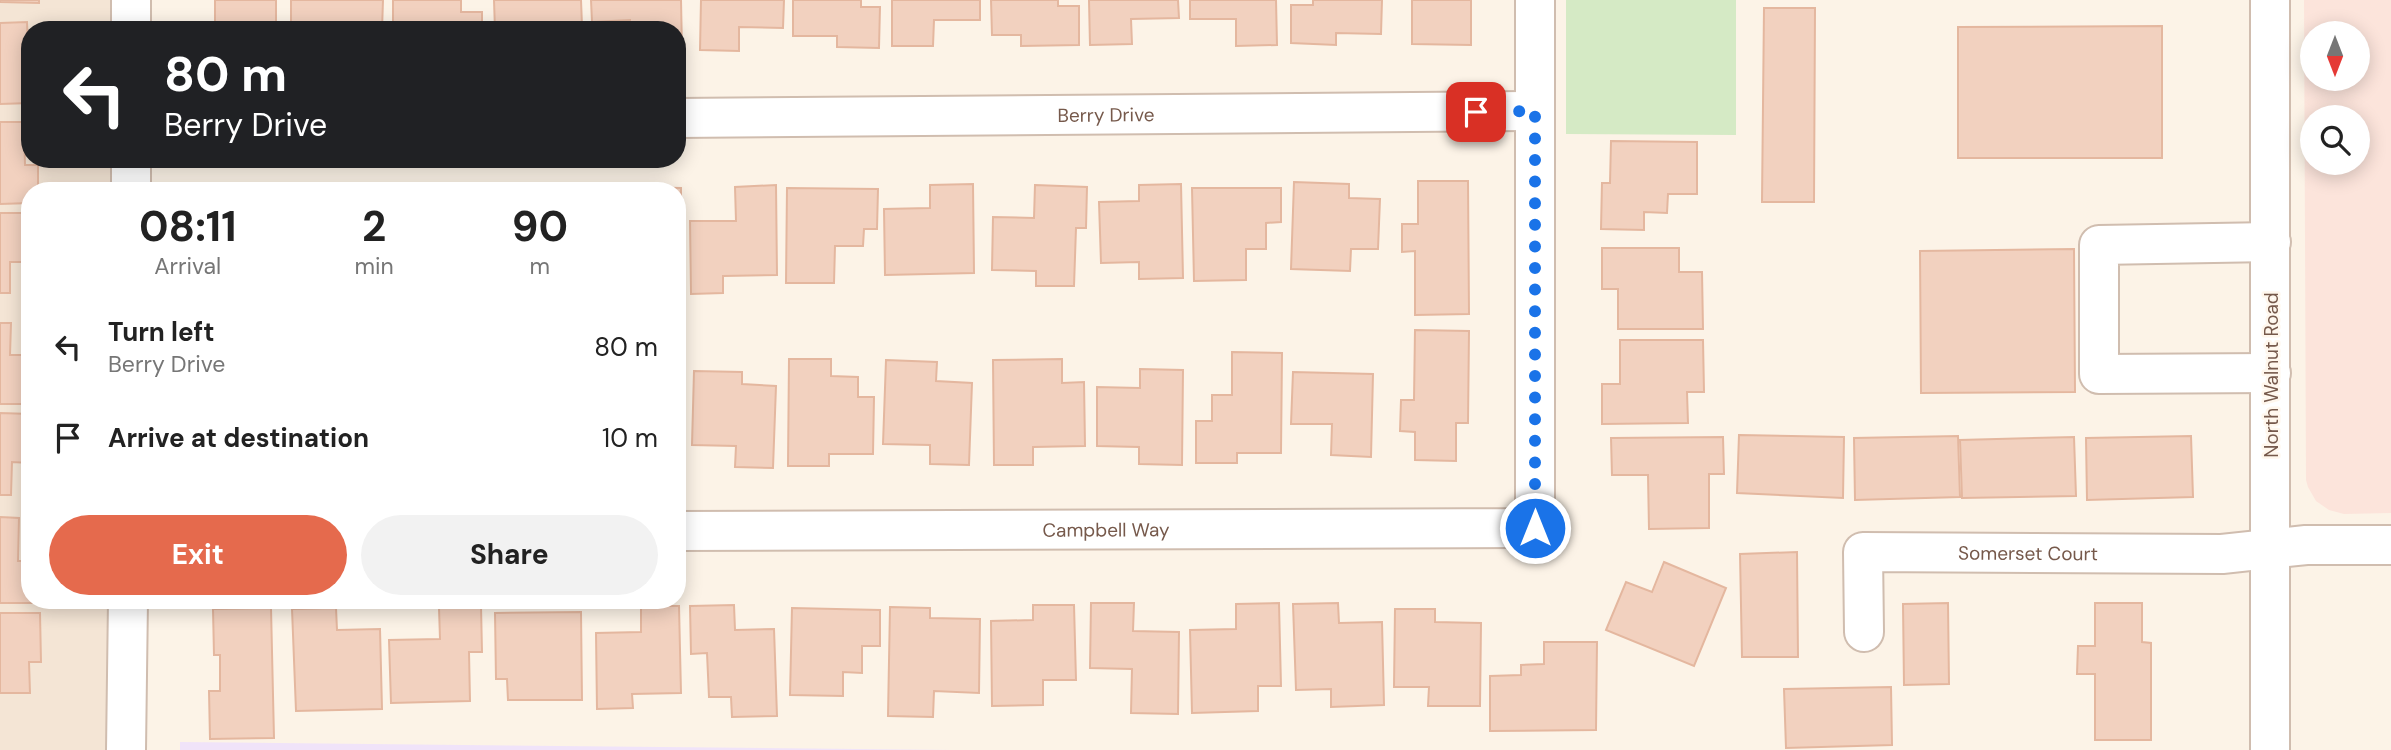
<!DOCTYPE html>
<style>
body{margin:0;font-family:"DM Sans",sans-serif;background:#f2f2f2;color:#222;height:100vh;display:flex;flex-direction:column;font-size:26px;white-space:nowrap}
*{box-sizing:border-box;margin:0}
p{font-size:23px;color:#767676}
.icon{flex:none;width:38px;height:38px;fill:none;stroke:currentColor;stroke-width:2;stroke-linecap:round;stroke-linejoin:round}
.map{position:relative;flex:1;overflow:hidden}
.side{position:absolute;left:21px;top:182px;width:665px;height:427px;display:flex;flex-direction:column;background:#fff;border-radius:28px;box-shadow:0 4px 18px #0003}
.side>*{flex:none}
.banner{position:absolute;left:21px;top:21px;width:665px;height:147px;border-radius:28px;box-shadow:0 4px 18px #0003;background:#202124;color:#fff;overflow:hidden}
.needle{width:46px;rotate:180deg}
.fabs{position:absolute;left:2300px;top:21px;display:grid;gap:14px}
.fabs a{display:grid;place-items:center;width:70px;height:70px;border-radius:50%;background:#fff;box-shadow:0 4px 18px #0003;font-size:35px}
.pin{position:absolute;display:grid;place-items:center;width:60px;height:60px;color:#fff;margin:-30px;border-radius:14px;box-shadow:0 4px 10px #0006}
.me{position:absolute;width:77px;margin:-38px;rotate:0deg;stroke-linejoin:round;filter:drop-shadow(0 0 5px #0008)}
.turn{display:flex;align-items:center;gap:24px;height:147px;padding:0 28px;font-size:32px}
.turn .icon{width:91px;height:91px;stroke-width:2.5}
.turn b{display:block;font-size:49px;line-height:60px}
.eta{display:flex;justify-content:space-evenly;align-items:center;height:119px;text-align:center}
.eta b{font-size:42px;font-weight:700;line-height:49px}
.action{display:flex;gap:14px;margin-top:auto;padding:14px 28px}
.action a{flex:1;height:80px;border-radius:42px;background:#e56a4d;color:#fff;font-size:28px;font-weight:700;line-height:80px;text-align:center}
.action a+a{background:#f2f2f2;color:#222}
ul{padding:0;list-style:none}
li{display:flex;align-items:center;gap:21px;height:91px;padding:0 28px}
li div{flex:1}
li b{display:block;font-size:26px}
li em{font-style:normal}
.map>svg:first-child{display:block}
</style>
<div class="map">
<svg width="2391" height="750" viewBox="0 0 2391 750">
<rect width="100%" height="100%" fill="#fcf3e7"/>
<path fill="#f4e5d5" d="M0 0H114V30H30V159H113V191H30V600H109L108 750H0Z"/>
<path fill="#fce4db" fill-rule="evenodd" d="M2304 0H2391V513L2344 514 2329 510 2316 501 2308 487 2306 480ZM2312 33H2357V79H2312ZM2312 117H2357V163H2312Z"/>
<path fill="#f0e3f9" d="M180 742 952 750H180Z"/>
<path fill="#d5eac5" d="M1566 0H1736V135L1566 134Z"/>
<g fill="#f2d1bf" stroke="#e4b79f" stroke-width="2">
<path d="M0 0H39V3L0 2Z"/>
<path d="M215 0H276V23H260V30H215Z"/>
<path d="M291 0H383L382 30H291Z"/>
<path d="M393 0H461V12H482V30H393Z"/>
<path d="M494 0H581L582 26 495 30Z"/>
<path d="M591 0H681L682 50H677V30H630V20L592 22Z"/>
<path d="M701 0H784L783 28 739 27V51L700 50Z"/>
<path d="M793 0H861V7H880L879 48 837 47V36H793Z"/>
<path d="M892 0H980V20H934L933 46H892Z"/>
<path d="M991 0H1058V6H1079V45L1021 46V35H992Z"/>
<path d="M1089 0H1178L1179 18 1131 19 1132 44 1090 45Z"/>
<path d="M1190 0H1276L1277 45 1236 46V19H1190Z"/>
<path d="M1313 0H1382L1381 34 1336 33V45L1291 43V5H1313Z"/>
<path d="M1412 0H1471V45L1412 44Z"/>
<path d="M1764 8H1815L1814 202H1762Z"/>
<path d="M27 22 30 103 0 104V23Z"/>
<path d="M2162 26V158H1958V27Z"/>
<path d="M0 122H24L25 165H38V191H30V203L0 204Z"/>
<path d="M1611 141 1697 142V194H1668L1667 213 1644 212V230L1601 229 1602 183H1610Z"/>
<path d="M1418 181H1468L1469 314 1415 315V251L1402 252V224H1418Z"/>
<path d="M1294 182 1349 184V198L1380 199 1378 249H1351L1350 271 1291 269Z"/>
<path d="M973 184 974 273 885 275 884 209 930 208V185Z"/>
<path d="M1181 184 1183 278 1139 279V262L1101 263 1099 202 1139 201V185Z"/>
<path d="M776 185 777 275 723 276V293L691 294 690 221H736L735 187Z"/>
<path d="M1035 185 1087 187 1086 228H1076L1074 286H1036V271L992 270 993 217 1034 218Z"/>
<path d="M631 187 681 188V227H677V191H631Z"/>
<path d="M261 188V191H202V189Z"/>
<path d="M538 188V191H490V189Z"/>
<path d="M787 188 878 189 877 229H864L863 246H835L834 283H786Z"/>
<path d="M1192 188H1281V222L1266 223V249H1246V280L1194 281Z"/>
<path d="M0 213H30V262H10V293H0Z"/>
<path d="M1602 248H1679V272H1702L1703 329H1618V289H1602Z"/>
<path d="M2074 249 2075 392 1921 393 1920 251Z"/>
<path d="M0 323H11L10 355H30V404H0Z"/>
<path d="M1415 330 1469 331 1468 423H1456V461L1415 460V432L1400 431 1401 400H1414Z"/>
<path d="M1620 340H1703L1704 392H1687L1688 423 1602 424V384H1620Z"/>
<path d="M1232 352 1282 353 1281 453H1237V463H1196V421H1212V395H1232Z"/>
<path d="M789 359H831V376L858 377V397H874L873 454H829V466H788Z"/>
<path d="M1062 359V383L1084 382 1085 446 1033 447V465H994L993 360Z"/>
<path d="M886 360 937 362 936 381 972 383 969 465 930 464V445L883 444Z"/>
<path d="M1140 369 1183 370 1182 465 1139 464V447L1097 446V387L1140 388Z"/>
<path d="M694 371 742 372V384L776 386 773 468 735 467 736 446 692 445Z"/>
<path d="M1293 372 1373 374 1371 457 1331 455 1332 424H1291Z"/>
<path d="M677 409H681L682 460H677Z"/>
<path d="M0 413 30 414V463L12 462 11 495H0Z"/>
<path d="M1739 435 1844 437 1843 498 1737 493Z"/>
<path d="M1958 436 1960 497 1855 500 1854 438Z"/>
<path d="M2191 436 2193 497 2087 500 2086 438Z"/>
<path d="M1723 437 1724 474H1709V528L1649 529 1648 475H1612L1611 438Z"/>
<path d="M2074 437 2076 496 1962 498 1960 440Z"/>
<path d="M0 517 19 518 18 561H30V600H39V603H0Z"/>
<path d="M1797 552 1798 657H1742L1740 554Z"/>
<path d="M1664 562 1726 588 1694 666 1606 630 1626 582 1652 592Z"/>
<path d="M1091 603H1134L1133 631 1179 632 1178 714 1131 713 1132 669 1090 668Z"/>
<path d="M1279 603 1281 686H1258V711L1192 713 1190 630 1236 629V604Z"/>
<path d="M1338 603 1339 623 1382 622 1384 705 1331 707V689L1296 690 1293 604Z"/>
<path d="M1948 603 1949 684 1904 685 1903 604Z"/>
<path d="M2095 603H2142V642L2151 643V740H2095V674H2077L2078 646H2095Z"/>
<path d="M734 605 735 630 774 629 777 716 732 717 731 697H709L707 653 691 654 690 606Z"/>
<path d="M1033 605H1074L1076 680H1043V705L992 706 991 621 1033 620Z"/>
<path d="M481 606 482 652H469L470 701 391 703 389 640 440 639 439 608Z"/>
<path d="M641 606H679L681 693 632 694 633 708 597 709 596 633 641 632Z"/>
<path d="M890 607 930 608V618L980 619 979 693 934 691 933 717 888 716Z"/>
<path d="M271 608 274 738 210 739 209 691H220V655H214L213 609Z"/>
<path d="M336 608 337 630 380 629 382 709 296 711 292 609Z"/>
<path d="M792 608 880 610V646H862V673L843 672V696L790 695Z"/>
<path d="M1395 609H1435V622L1481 623 1480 706H1428L1429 687H1394Z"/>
<path d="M581 612 582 700H508L507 679H496L495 613Z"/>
<path d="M0 613H40L41 662H29L30 693H0Z"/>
<path d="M1544 642H1597L1596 730 1490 731V676L1521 675V665L1544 664Z"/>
<path d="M1891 687 1892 745 1786 748 1784 689Z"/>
</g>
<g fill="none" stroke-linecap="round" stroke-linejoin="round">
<defs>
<g id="minor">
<path d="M131 0V30"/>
<path d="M2270 0V750"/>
<path id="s1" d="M677 118 1535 111"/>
<path d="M131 191V159"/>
<path d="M2271 242 2099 245V374L2271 373"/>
<path id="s2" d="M677 531 1535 528V0"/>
<path id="s3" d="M1864 632 1863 552 2222 554 2306 545H2391"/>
<path d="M126 750 128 600"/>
</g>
</defs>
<use href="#minor" stroke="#d0bdaf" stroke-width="42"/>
<use href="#minor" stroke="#fff" stroke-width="38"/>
</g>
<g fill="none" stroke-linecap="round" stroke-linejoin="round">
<path stroke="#1a73e8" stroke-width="12" stroke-dasharray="0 21.6" d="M1476 112 1535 111V528"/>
</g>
<g text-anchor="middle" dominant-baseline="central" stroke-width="5" stroke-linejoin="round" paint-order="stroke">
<g font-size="19" fill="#76594b" stroke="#fff7ed">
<text stroke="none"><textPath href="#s1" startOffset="429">Berry Drive</textPath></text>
<text transform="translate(2271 375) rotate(-90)">North Walnut Road</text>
<text stroke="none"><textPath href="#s2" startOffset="429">Campbell Way</textPath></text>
<text stroke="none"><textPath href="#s3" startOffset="245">Somerset Court</textPath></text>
</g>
</g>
</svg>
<div class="fabs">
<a><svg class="needle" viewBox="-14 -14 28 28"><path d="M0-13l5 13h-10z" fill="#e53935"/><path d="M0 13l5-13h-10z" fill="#767676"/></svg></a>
<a><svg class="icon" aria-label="search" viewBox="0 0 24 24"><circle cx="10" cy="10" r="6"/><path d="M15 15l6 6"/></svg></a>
</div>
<div class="pin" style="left:1476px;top:112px;background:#d93025"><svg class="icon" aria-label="arrive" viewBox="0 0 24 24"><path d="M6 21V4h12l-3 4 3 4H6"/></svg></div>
<svg class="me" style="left:1535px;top:528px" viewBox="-20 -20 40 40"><circle r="17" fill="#1a73e8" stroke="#fff" stroke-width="3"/><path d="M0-11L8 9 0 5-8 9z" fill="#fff"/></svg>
<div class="banner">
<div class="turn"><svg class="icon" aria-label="left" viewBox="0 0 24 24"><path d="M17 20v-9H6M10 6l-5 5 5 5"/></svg><div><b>80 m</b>Berry Drive</div></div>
</div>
<section class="side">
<div class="eta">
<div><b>08:11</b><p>Arrival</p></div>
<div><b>2</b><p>min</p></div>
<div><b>90</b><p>m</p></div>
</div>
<ul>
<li><svg class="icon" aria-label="left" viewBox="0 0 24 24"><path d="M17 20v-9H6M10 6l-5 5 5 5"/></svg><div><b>Turn left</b><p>Berry Drive</p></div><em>80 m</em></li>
<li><svg class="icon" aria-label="arrive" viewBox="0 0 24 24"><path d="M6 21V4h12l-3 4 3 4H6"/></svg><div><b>Arrive at destination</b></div><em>10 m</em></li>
</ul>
<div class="action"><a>Exit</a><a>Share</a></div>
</section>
</div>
